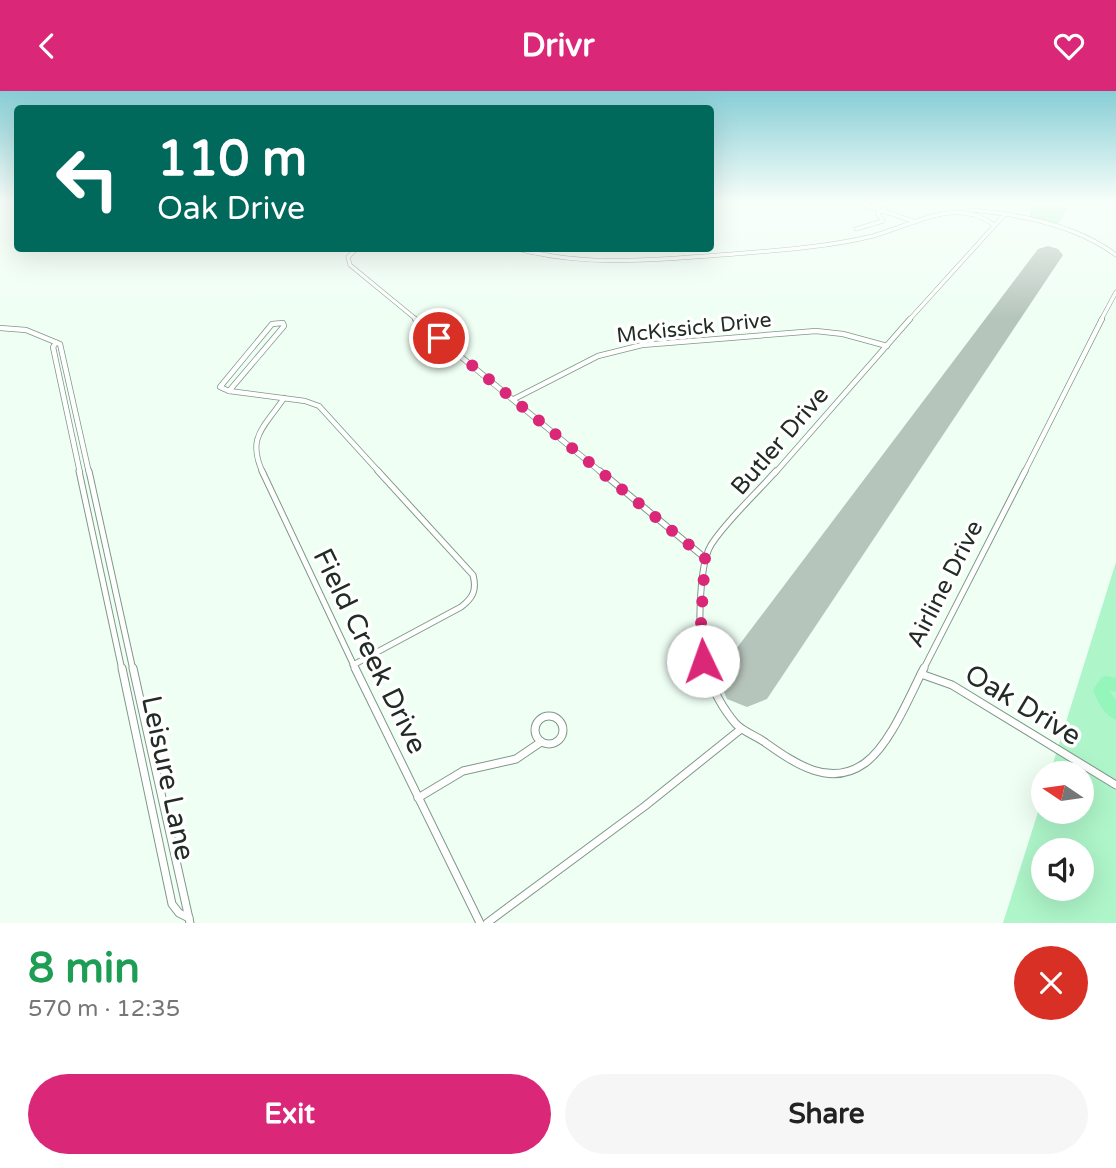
<!DOCTYPE html>
<meta charset="utf-8">
<style>
body{margin:0;font-family:"Varela Round",sans-serif;background:#f6f6f6;color:#222;height:100vh;display:flex;flex-direction:column;font-size:26px;white-space:nowrap}
*{box-sizing:border-box;margin:0}
p{font-size:23px;color:#767676}
.icon{flex:none;width:38px;height:38px;fill:none;stroke:currentColor;stroke-width:2;stroke-linecap:round;stroke-linejoin:round}
.map{position:relative;height:832px;overflow:hidden}
.side{display:flex;flex-direction:column;background:#fff;flex:1}
.side>*{flex:none}
.banner{position:absolute;left:14px;top:14px;width:700px;height:147px;border-radius:7px;box-shadow:0 7px 28px #0002;background:#00695c;color:#fff;overflow:hidden}
.needle{width:46px;rotate:283deg}
.controls{position:absolute;left:1031px;top:670px;display:grid;gap:14px}
.controls a{display:grid;place-items:center;width:63px;height:63px;border-radius:50%;background:#fff;box-shadow:0 7px 28px #0002;font-size:35px}
.pin{position:absolute;display:grid;place-items:center;width:60px;height:60px;color:#fff;margin:-30px;border:4px solid #fff;border-radius:50%;box-shadow:0 2px 7px #0007}
.me{position:absolute;width:77px;margin:-38px;rotate:357deg;stroke-linejoin:round;filter:drop-shadow(0 0 5px #0008)}
.turn{display:flex;align-items:center;gap:24px;height:147px;padding:0 28px;font-size:32px}
.turn .icon{width:91px;height:91px;stroke-width:2.5}
.turn b{display:block;font-size:49px;line-height:60px}
.round{display:grid;place-items:center;flex:none;width:74px;height:74px;border-radius:37px;background:#f6f6f6}
.head{display:flex;align-items:center;justify-content:space-between;height:119px;padding:0 28px}
h1{font-size:42px;font-weight:700;line-height:52px;color:#1e9e55}
.action{display:flex;gap:14px;margin-top:auto;padding:14px 28px}
.action a{flex:1;height:80px;border-radius:42px;background:#db2777;color:#fff;font-size:28px;font-weight:700;line-height:80px;text-align:center}
.action a+a{background:#f6f6f6;color:#222}
header{display:flex;justify-content:space-between;align-items:center;height:91px;padding:0 28px;background:#db2777;color:#fff;font-size:32px;font-weight:700}
.map>svg:first-child{display:block}
</style>
<header><svg class="icon" aria-label="back" viewBox="0 0 24 24"><path d="M15 5l-7 7 7 7"/></svg>Drivr<svg class="icon" aria-label="heart" viewBox="0 0 24 24"><path d="M12 20l-8-8c-3-5 5-10 8-4 3-6 11-1 8 4z"/></svg></header>
<div class="map">
<svg width="1116" height="832" viewBox="0 0 1116 832">
<rect width="100%" height="100%" fill="#effff4"/>
<g fill="#aef5c9" fill-rule="evenodd">
<path d="M1031 111H1072L1057 135 1030 127Z"/>
<path d="M1116 471V832H1003L1043 705V721H1082V682H1050ZM1043 760H1082V798H1043Z"/>
</g>
<g fill="none" stroke-linecap="round" stroke-linejoin="round">
<path fill="#95f6bc" fill-rule="evenodd" d="M1106 585 1116 587V601L1109 600 1116 609V629C1104 624 1098 611 1093 599L1101 587Z"/>
<path fill="#b6c5bc" fill-rule="evenodd" d="M1048 155 1058 158 1063 164 767 608 747 616 727 608 719 589 727 570 1038 158Z"/>
<defs>
<g id="minor-far3">
<path d="M856 111 916 131"/>
<path d="M970 119C1019 123 1076 134 1116 164"/>
<path d="M856 138 883 130 877 122 885 118"/>
<path d="M356 158 348 166 350 174 417 229"/>
<path d="M518 158C586 176 651 169 720 164 771 160 823 157 873 145 913 134 956 105 994 134"/>
<path d="M909 229 1005 123"/>
<path d="M1101 229 1116 201"/>
</g>
<g id="minor-far2">
<path d="M415 228 602 382"/>
<path d="M283 232 284 235 229 300 220 296 272 233Z"/>
<path d="M0 237 26 239 60 253 89 382"/>
<path d="M56 252 53 256 80 382"/>
<path d="M229 300 305 310 319 315 380 382"/>
<path d="M514 308 598 265 642 254 816 240 843 243 887 255"/>
<path d="M263 382C246 346 264 337 284 307"/>
<path d="M775 382 910 228"/>
<path d="M1024 382 1102 228"/>
</g>
<g id="minor-far1">
<path d="M79 380 122 579"/>
<path d="M89 380 133 579"/>
<path d="M262 380 356 579"/>
<path d="M600 380 705 467"/>
<path d="M353 574 461 516C473 507 477 499 473 484L378 380"/>
<path d="M705 579C697 556 698 475 711 454 726 430 757 402 776 380"/>
<path d="M923 579 1025 380"/>
</g>
<g id="minor">
<path d="M122 577 172 813 179 822 189 827"/>
<path d="M133 577 190 832"/>
<path d="M355 577 480 832"/>
<path d="M705 577C712 597 722 617 736 633 744 641 754 644 763 650 793 671 829 698 865 672 890 654 910 604 924 577"/>
<path d="M921 583 952 594 1116 694"/>
<circle cx="549" cy="639" r="14"/>
<path d="M418 707 463 680 516 668 541 651"/>
<path d="M487 832 645 715 741 638"/>
</g>
</defs>
<use href="#minor-far3" stroke="#7f9888" stroke-width="4.5"/>
<use href="#minor-far2" stroke="#7f9888" stroke-width="6"/>
<use href="#minor-far1" stroke="#7f9888" stroke-width="7"/>
<use href="#minor" stroke="#7f9888" stroke-width="9"/>
<use href="#minor-far3" stroke="#fff" stroke-width="3.5"/>
<use href="#minor-far2" stroke="#fff" stroke-width="4.5"/>
<use href="#minor-far1" stroke="#fff" stroke-width="5"/>
<use href="#minor" stroke="#fff" stroke-width="7"/>
</g>
<linearGradient id="sky" x2="0" y2="1"><stop stop-color="#87ced6"/><stop offset="0.49" stop-color="#f8fffa"/><stop offset="1" stop-color="#f8fffa" stop-opacity="0"/></linearGradient>
<rect width="1116" height="227" fill="url(#sky)"/>
<g fill="none" stroke-linecap="round" stroke-linejoin="round">
<path stroke="#db2777" stroke-width="12" stroke-dasharray="0 21.6" d="M439 247 705 467 701 531 703 570"/>
</g>
<g text-anchor="middle" dominant-baseline="central" stroke-width="7" stroke-linejoin="round" paint-order="stroke">
<g font-size="21" fill="#222c26" stroke="#fff">
<text transform="translate(694 237) rotate(-6)">McKissick Drive</text>
</g>
<g font-size="24" fill="#222c26" stroke="#fff">
<text transform="translate(780 350) rotate(-49)">Butler Drive</text>
<text transform="translate(945 493) rotate(-63)">Airline Drive</text>
</g>
<g font-size="28" fill="#222c26" stroke="#fff">
<text transform="translate(370 560) rotate(64)">Field Creek Drive</text>
<text transform="translate(1023 614) rotate(31)">Oak Drive</text>
<text transform="translate(168 687) rotate(78)">Leisure Lane</text>
</g>
</g>
</svg>
<div class="controls">
<a><svg class="needle" viewBox="-14 -14 28 28"><path d="M0-13l5 13h-10z" fill="#e53935"/><path d="M0 13l5-13h-10z" fill="#767676"/></svg></a>
<a><svg class="icon" aria-label="sound" viewBox="0 0 24 24"><path d="M4 9h4l5-4v14l-5-4H4zM17 9q2 3 0 6"/></svg></a>
</div>
<div class="pin" style="left:439px;top:247px;background:#d93025"><svg class="icon" aria-label="arrive" viewBox="0 0 24 24"><path d="M6 21V4h12l-3 4 3 4H6"/></svg></div>
<svg class="me" style="left:703px;top:570px" viewBox="-20 -20 40 40"><circle r="19" fill="#fff"/><path d="M0-13L10 11 0 6-10 11z" fill="#db2777"/></svg>
<div class="banner">
<div class="turn"><svg class="icon" aria-label="left" viewBox="0 0 24 24"><path d="M17 20v-9H6M10 6l-5 5 5 5"/></svg><div><b>110 m</b>Oak Drive</div></div>
</div>
</div>
<section class="side">
<div class="head"><div><h1>8 min</h1><p>570 m · 12:35</p></div><a class="round" style="background:#d93025;color:#fff"><svg class="icon" aria-label="close" viewBox="0 0 24 24"><path d="M6 6l12 12M18 6L6 18"/></svg></a></div>
<div class="action"><a>Exit</a><a>Share</a></div>
</section>
